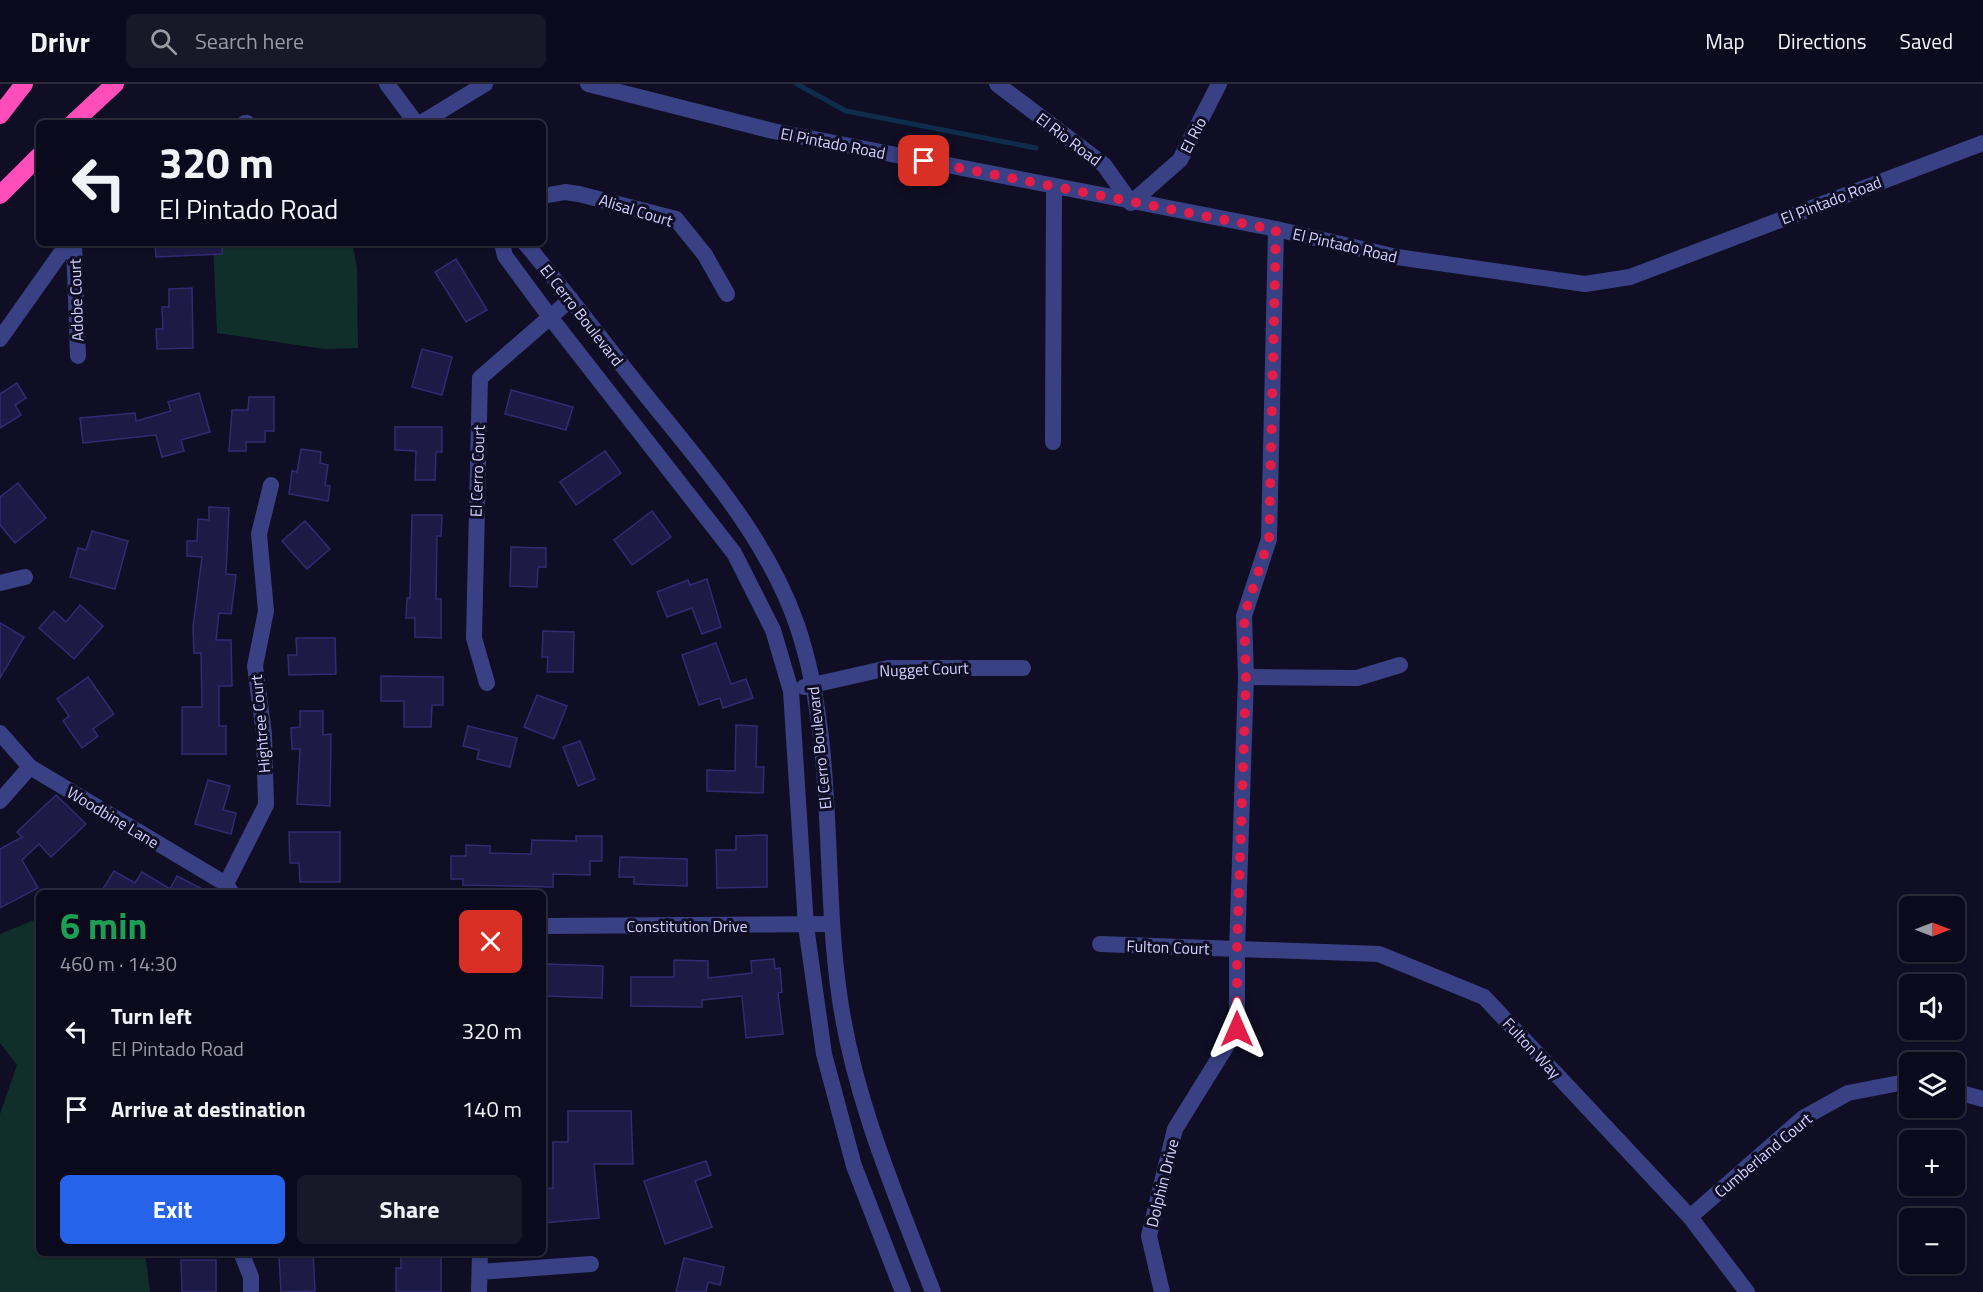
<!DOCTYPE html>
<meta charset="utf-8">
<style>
body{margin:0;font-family:"Titillium Web",sans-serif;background:#191829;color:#f1f3f6;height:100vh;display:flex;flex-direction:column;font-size:22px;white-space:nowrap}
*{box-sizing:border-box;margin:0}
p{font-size:20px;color:#9a9aa3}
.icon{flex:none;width:33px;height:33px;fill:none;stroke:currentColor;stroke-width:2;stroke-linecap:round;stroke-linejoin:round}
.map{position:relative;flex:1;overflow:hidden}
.side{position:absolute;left:36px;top:806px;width:510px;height:366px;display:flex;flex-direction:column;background:#0b0a1c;border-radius:9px;box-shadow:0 2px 4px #0004,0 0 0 2px #2b2b3b}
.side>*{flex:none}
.hud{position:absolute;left:36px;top:36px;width:510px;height:126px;border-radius:9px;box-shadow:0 2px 4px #0004,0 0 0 2px #2b2b3b;background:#0b0a1c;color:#f1f3f6;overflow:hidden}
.needle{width:39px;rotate:90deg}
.tools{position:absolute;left:1899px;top:812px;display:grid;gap:12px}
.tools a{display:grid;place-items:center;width:66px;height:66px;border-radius:9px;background:#0b0a1c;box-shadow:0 2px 4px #0004,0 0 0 2px #2b2b3b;font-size:30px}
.pin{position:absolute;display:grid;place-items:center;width:51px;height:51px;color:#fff;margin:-26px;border-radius:12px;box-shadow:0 3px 9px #0006}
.me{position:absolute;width:66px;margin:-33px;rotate:0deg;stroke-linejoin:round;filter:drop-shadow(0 0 4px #0008)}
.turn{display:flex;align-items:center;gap:21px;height:126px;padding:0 24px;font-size:27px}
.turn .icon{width:78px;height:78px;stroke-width:2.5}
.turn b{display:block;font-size:42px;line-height:51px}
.round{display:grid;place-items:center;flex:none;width:63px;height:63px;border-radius:9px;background:#191829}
.summary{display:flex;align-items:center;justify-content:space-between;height:102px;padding:0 24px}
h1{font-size:36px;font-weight:700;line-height:45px;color:#1e9e55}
.primary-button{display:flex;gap:12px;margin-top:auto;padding:12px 24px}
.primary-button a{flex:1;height:69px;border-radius:9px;background:#2563eb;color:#fff;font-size:24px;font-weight:700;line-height:69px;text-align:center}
.primary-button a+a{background:#191829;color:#f1f3f6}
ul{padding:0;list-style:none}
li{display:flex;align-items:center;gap:18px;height:78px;padding:0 24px}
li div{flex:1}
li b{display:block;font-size:22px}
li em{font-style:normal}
header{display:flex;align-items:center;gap:36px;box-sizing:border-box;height:84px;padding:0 30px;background:#0b0a1c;border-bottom:2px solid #2b2b3b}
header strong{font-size:28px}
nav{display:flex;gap:33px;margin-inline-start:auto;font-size:21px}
.search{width:420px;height:54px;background:#191829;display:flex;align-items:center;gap:15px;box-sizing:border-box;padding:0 21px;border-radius:9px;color:#9a9aa3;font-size:22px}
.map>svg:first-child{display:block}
</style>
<header>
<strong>Drivr</strong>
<div class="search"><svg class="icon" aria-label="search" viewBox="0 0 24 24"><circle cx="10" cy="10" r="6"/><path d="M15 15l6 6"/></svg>Search here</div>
<nav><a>Map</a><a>Directions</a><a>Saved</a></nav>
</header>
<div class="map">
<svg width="1983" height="1208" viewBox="0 0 1983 1208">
<rect width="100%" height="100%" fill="#0f0e25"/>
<g fill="#112f2a">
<path d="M213 159H352L357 183 358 264 324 265 217 249Z"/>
<path d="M39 834V1168L145 1169 150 1208H0V1030L17 981 0 959V850Z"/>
</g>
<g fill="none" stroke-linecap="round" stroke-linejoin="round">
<path stroke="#0d2d4a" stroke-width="5" d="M797 0 846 27 1036 64"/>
</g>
<g fill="#1d1a46" stroke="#312c72" stroke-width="1.5">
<path d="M155 159H222V170L156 173Z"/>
<path d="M456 175 487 226 466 238 435 188Z"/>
<path d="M192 204 193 264 157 265 156 245H163L162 223H169V205Z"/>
<path d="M422 265 452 273 442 311 412 303Z"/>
<path d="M17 299 26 314 15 321 21 331 0 344V310Z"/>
<path d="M511 306 573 323 566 346 505 330Z"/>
<path d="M199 309 210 348 181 356 184 367 162 373 156 351 83 359 80 334 135 329 136 337 171 327 168 318Z"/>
<path d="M249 313H274V347H265V358H246V367H229L232 326H248Z"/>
<path d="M395 343H442V368H436L435 396H415L416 367 395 366Z"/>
<path d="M301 365 321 368 320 379 328 381 325 401 330 402 328 417 289 410 292 387 297 388Z"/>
<path d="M605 367 621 389 576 421 560 398Z"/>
<path d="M18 399 46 434 15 459 0 441V413Z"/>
<path d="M209 423 229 424 226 490 236 491 231 530 219 529 216 556H231L232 602H219V642H226V670H182V623H202L201 569H194L193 543 202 473 187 472V457H197L198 435 209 436Z"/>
<path d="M652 427 671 453 632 481 614 456Z"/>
<path d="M412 431H442L441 452H437L436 515H441V554L415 553V534H406L407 514H410Z"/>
<path d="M305 437 330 465 307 485 282 457Z"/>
<path d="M92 447 128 457 115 505 70 493 78 464 86 466Z"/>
<path d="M511 463 546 464V483H538L537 503 510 502Z"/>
<path d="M707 495 721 543 702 550 692 524 667 533 657 508 688 496 690 501Z"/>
<path d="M80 521 103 542 74 575 39 544 54 527 66 538Z"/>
<path d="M0 539 24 553 0 594Z"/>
<path d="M543 547 574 548 573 588H547L548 573H542Z"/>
<path d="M296 554H335L336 590 289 591 288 571H297Z"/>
<path d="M716 559 731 600 746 595 753 614 723 624 720 614 699 621 682 571Z"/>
<path d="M381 592 443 593V621H432L431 643H404V617H381Z"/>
<path d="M88 593 114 630 93 645 98 652 82 664 63 637 69 632 57 615Z"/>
<path d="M537 611 567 622 554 655 524 643Z"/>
<path d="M300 627H323V651L331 650 330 722 297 720 300 665H292L291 644 300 643Z"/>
<path d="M736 641 757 642 756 683H764L763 709 707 707V686L735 687Z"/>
<path d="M468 642 517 654 510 683 477 675 479 666 463 662Z"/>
<path d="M580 657 595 695 578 702 563 663Z"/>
<path d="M208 696 230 702 223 726 236 729 231 750 195 740Z"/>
<path d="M56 711 86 740 51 773 39 760 22 776 38 804 0 824V765L22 753 17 748Z"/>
<path d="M289 748H340V798H300L299 779H290Z"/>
<path d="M767 751V803L717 804 716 766H736V752Z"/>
<path d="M576 752H602V777H590V791L553 790V803L463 801V795H451V772H466V761L490 762V769L531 770 532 756 576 757Z"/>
<path d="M620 773 687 775V802L634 800V793H619Z"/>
<path d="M114 787 135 799 142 788 170 805 177 792 208 808H101Z"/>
<path d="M774 875 775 885 780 884 782 908 778 909 783 950 746 954 742 912 702 916V923L631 922V893H674V876L708 877V894L752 889 751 877Z"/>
<path d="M547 880 603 882 602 914 546 912Z"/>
<path d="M568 1027H631L633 1080H594L599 1134 543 1139V1105L553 1104V1058H568Z"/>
<path d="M706 1077 711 1091 695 1097 712 1143 665 1160 644 1097Z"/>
<path d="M288 1168H313L315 1207 281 1208 279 1173H289Z"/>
<path d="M401 1168H441V1208H396V1184H401Z"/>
<path d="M684 1174 724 1183 720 1201 708 1198 706 1208H676Z"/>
<path d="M181 1176H216V1208H182Z"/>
</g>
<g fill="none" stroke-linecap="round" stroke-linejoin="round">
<g stroke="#394184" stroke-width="16">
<path d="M387 0 416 39"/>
<path d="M588 0 773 47 1276 145 1397 173 1585 200 1630 193 1983 59"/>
<path d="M997 0 1104 81 1131 119 1180 76 1219 0"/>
<path d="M245 39H247"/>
<path d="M421 39 485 0"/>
<path d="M543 112 565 108 579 110 676 135 705 171 727 210"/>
<path d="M74 159 78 272"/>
<path d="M502 159 505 172 550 233 734 469 773 546 791 607 806 842 824 970 854 1082 903 1208"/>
<path d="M525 159C566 208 604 259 644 309 702 381 766 452 797 541 837 659 822 787 839 909 853 1013 896 1111 933 1208"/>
<path d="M0 255 68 159"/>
<path d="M1053 358 1054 103"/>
<path d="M0 499 25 493"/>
<path d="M1246 593 1357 594 1400 581"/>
<path d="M487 599 474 554 480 294 571 215"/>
<path d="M804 603 888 584H1023"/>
<path d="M0 649 30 683 226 800 231 808"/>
<path d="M0 717 30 683"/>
<path d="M226 800 266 721 264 650 255 582 266 527 259 450 271 401"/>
<path d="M543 842 831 840"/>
<path d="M1100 860 1379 870 1484 913 1690 1133 1747 1208"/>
<path d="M1954 1007 1983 1015"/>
<path d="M1690 1133 1803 1034 1848 1009 1910 997"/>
<path d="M241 1168 251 1193V1208"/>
<path d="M480 1188 591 1180"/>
<path d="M479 1208 480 1168"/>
<path d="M1162 1208 1149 1152 1175 1045 1237 945V866L1246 593 1244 532 1269 455 1276 145"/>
</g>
<g stroke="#ff4dba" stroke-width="18">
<path d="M0 31 24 0"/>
<path d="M73 39 115 0"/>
<path d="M0 111 39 72"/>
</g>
</g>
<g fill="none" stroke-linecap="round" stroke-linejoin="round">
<path stroke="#e11d48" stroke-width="10" stroke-dasharray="0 18" d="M924 77 1276 146 1269 455 1244 532 1246 593 1237 866V945"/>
</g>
<g text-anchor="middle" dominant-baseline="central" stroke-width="6" stroke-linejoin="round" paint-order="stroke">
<g font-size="16" fill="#d2d3ff" stroke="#0f0e25">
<text transform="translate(1193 51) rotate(-63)">El Rio</text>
<text transform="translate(1069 55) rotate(37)">El Rio Road</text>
<text transform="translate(833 59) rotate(11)">El Pintado Road</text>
<text transform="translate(1831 116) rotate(-21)">El Pintado Road</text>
<text transform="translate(636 126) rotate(17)">Alisal Court</text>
<text transform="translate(1345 161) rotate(13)">El Pintado Road</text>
<text transform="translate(76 216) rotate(-92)">Adobe Court</text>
<text transform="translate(582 231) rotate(52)">El Cerro Boulevard</text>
<text transform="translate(477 387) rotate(-88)">El Cerro Court</text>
<text transform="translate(924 585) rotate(-2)">Nugget Court</text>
<text transform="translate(260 640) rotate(-95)">Hightree Court</text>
<text transform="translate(819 664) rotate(-96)">El Cerro Boulevard</text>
<text transform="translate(113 733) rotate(31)">Woodbine Lane</text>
<text x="687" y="842">Constitution Drive</text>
<text transform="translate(1168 863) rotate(2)">Fulton Court</text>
<text transform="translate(1532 964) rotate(47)">Fulton Way</text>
<text transform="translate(1763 1071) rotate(-40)">Cumberland Court</text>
<text transform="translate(1162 1099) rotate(-76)">Dolphin Drive</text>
</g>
</g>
</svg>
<div class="tools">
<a><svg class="needle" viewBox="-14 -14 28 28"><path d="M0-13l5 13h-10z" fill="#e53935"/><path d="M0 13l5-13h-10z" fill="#9a9aa3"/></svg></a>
<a><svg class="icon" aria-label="sound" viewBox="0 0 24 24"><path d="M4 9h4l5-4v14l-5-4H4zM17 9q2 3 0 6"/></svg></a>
<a><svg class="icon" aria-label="layers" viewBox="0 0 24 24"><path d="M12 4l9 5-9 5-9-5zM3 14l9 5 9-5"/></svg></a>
<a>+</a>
<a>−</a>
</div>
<div class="pin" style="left:924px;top:77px;background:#d93025"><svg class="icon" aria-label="arrive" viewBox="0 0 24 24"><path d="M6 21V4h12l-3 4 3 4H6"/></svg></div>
<svg class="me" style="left:1237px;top:945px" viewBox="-20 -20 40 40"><path d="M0-17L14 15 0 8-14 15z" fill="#e11d48" stroke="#fff" stroke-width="4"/></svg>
<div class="hud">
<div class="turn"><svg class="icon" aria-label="left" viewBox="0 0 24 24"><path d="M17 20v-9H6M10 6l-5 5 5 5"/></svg><div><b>320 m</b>El Pintado Road</div></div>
</div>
<section class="side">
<div class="summary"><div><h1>6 min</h1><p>460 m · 14:30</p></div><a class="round" style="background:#d93025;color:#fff"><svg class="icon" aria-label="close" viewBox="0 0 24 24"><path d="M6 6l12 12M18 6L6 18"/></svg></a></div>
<ul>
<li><svg class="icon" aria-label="left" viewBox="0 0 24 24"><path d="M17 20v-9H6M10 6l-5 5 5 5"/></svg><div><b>Turn left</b><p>El Pintado Road</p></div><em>320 m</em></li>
<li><svg class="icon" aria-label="arrive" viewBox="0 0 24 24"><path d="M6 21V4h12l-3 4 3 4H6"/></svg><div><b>Arrive at destination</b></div><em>140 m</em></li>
</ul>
<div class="primary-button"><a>Exit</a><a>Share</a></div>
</section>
</div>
